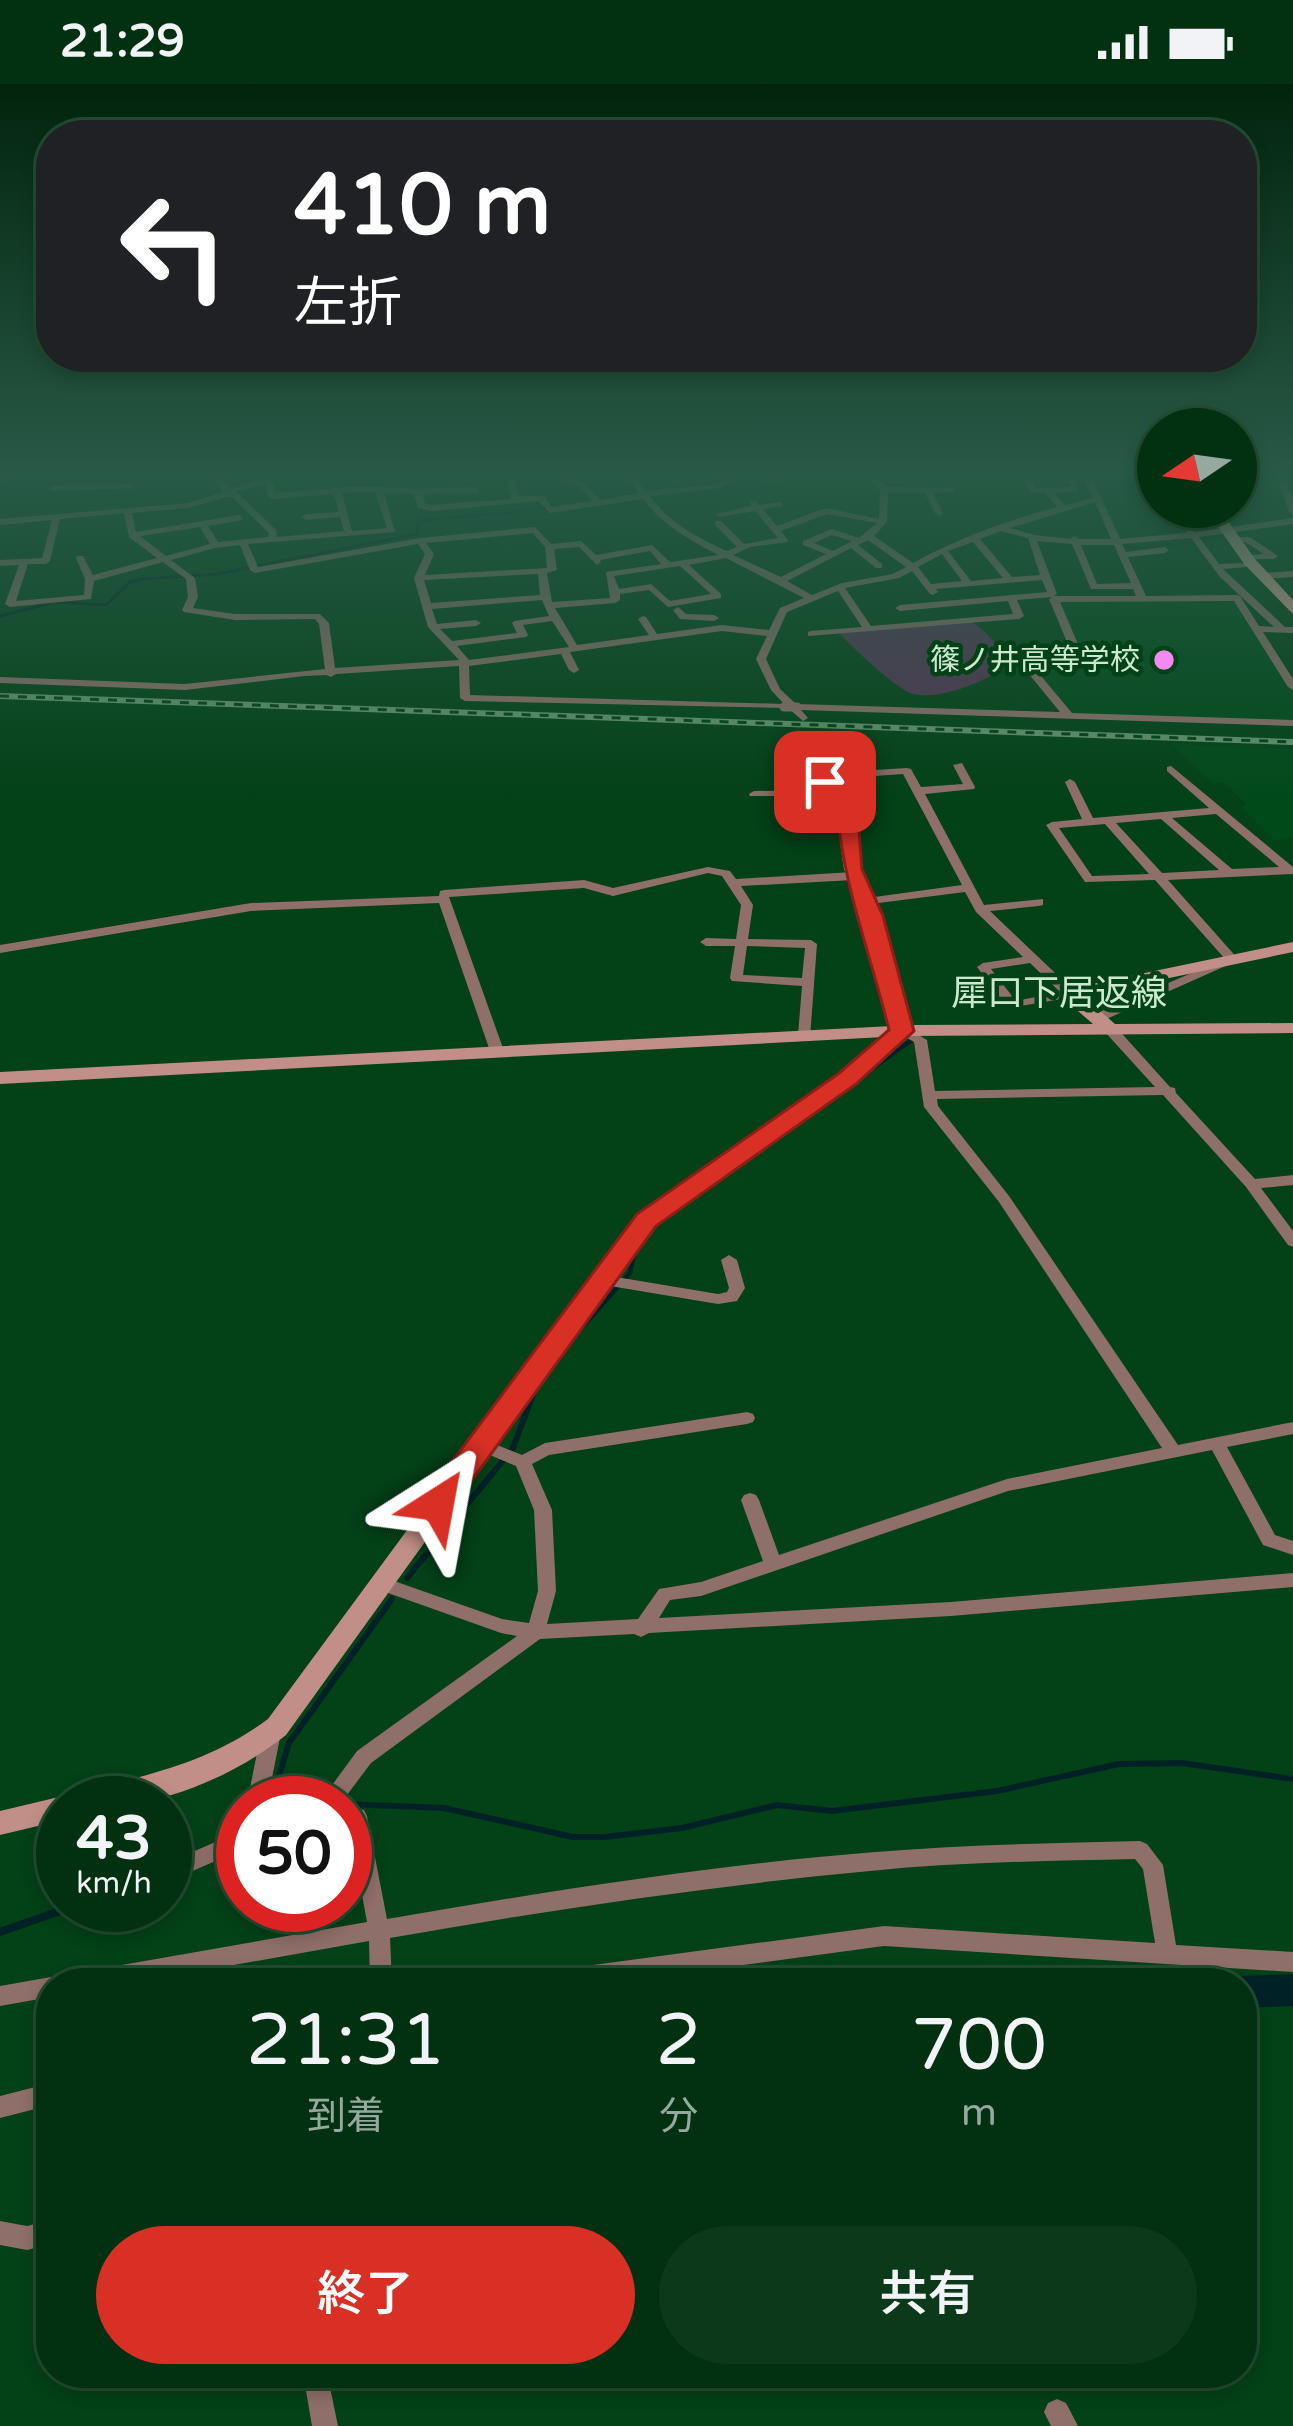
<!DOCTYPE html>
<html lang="ja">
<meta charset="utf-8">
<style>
body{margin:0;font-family:"Varela Round","Noto Sans JP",sans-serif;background:#0c391a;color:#f1f3f6;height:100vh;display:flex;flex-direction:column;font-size:45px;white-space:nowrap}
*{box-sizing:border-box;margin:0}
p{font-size:39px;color:#96a99f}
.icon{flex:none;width:66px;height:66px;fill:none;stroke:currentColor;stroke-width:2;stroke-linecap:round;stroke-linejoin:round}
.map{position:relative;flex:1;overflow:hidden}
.side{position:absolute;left:36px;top:1884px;width:1221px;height:420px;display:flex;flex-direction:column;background:#023111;border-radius:48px;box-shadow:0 6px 18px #0003,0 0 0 3px #234c31}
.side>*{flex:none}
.guide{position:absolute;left:36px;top:36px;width:1221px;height:252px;border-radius:48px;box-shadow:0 6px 18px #0003,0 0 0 3px #234c31;background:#202124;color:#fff;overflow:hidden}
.needle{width:78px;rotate:257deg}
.buttons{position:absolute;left:1137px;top:324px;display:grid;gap:24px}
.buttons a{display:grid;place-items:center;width:120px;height:120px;border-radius:50%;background:#023111;box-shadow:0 6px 18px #0003,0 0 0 3px #234c31;font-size:60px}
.speed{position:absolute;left:36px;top:1692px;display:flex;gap:24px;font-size:60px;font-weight:700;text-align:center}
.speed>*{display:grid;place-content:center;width:156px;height:156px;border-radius:50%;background:#023111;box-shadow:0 6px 18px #0003,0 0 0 3px #234c31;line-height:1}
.speed small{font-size:30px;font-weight:400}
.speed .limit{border:18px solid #d22;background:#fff;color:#111}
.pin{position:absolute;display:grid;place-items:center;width:102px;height:102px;color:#fff;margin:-51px;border-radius:24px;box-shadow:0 6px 18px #0006}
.me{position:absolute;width:132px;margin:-66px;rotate:34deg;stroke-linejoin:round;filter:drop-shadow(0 0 9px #0008)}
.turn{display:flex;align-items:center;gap:42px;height:252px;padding:0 60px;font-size:54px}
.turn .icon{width:156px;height:156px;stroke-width:2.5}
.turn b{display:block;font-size:84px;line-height:102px}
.eta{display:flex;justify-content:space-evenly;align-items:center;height:204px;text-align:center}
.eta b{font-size:72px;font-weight:600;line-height:84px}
.cta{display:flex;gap:24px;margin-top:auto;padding:24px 60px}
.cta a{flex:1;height:138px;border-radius:72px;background:#d93025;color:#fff;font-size:48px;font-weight:600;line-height:138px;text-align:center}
.cta a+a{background:#0c391a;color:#f1f3f6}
.status{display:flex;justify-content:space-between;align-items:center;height:84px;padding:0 60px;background:#023111;direction:ltr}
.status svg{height:33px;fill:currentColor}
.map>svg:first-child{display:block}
</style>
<div class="status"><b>21:29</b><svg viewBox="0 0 49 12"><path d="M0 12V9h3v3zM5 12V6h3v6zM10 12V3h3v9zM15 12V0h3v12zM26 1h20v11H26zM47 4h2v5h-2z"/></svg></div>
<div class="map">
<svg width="1293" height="2342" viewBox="0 0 1293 2342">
<rect width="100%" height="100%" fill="#034117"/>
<g fill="#004919">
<path d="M1236 516 1293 610V637L1073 629 1028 579 1082 574 1056 517Z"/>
<path d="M1172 660 1293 665V754L1275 757 1240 722 1246 720 1223 698 1213 700Z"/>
</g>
<path fill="#573455" d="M971 538C991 549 996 564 1013 578 990 595 943 617 913 610 897 606 851 562 838 548Z"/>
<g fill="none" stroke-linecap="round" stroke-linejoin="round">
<g stroke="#002227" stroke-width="3">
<path d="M656 406 716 401"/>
<path d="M609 416 645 408"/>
<path d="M0 532 55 518 106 521 130 498 142 495 218 490 417 450 418 437 545 425"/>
</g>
<g stroke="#002227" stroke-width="4.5">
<path d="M845 1004 912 956"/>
<path d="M703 1105 738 1081"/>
<path d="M564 1264 630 1189 636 1162"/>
</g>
<g stroke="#002227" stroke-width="6">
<path d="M407 1494 513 1364 536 1302"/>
<path d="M271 1719 289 1659 392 1515"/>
<path d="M345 1720 444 1724 573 1753H605L682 1744 777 1721 832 1727 997 1707 1119 1680 1182 1679 1293 1695"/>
</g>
<path stroke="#002227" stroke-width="8" d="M0 1848 77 1821"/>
<path fill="#002227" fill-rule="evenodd" d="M1293 1890V1922L1242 1924V1899H1229L1242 1892Z"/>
<g fill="#8f6f6a" fill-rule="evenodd">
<path d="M5 391H16L0 399V394Z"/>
<path d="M212 391H220L230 405 275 391H288L272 397 276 409 359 402 418 405 475 403 479 406 475 409 423 410 425 420 432 421 511 415 506 391H514L519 412H544L552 423 592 417 579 402 546 391C573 391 583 396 600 416L639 409 626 391H634L646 407 719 400 729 391H738L721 404 650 412C669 439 697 453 726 467L737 463 715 441V437H721L744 460 778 454 755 427 719 433 715 430 751 422 750 417H756L759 421 782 418V422L763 425 777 442 826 424 879 435 880 406 865 391H874L887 403 954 404V408L933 409 943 429 939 432 935 429 925 409H888L887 438 874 452 913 479C958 454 1008 436 1057 423L1045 409 1030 408 1022 391H1030L1036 404 1071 403 1065 391H1073L1079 407 1054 409 1065 421 1093 414 1083 391H1091L1120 455 1185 449 1191 445 1195 448 1293 434V440L1199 453 1219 480 1247 479V483L1223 485 1285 543H1293V549L1263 548 1293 595V606L1288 603 1234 517 1060 518 1083 572 1078 575 1031 580 1072 629 1293 636V642L801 626 808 634 803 637 788 624 465 617 460 614 459 582 336 590 331 593 326 591 304 592 185 606 0 599V593L185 600 325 585 319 540 315 535 235 536 184 528 182 526 188 513 186 495 163 478 94 497 91 515 10 523 5 520 19 481 0 482V476L42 474 52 436 0 441V435L188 419 223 408ZM265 400 268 412 272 415 334 410 339 428 306 430 302 433 306 436 340 433 344 447 277 453 276 446 237 408ZM359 408H375L387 444 352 447 342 409ZM384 409 414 410 418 424 432 427 539 417 550 429 643 415C662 441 690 456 718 471L670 478 652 461 596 471 581 457 551 460 535 443 420 454 258 483 248 460 395 448ZM226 413H232L269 449 268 453 218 458 208 442 242 436 243 434 239 431 136 448 132 429 189 424ZM1095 418 1111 455H1079L1074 452 1070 455 1035 451 1010 444ZM124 429 129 453 157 474 93 491 83 472H77L76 474 85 495 84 511 16 517 28 480H46L50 477 60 435ZM827 430 877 439 859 454 832 445 803 457V461L826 470 781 493 733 471 750 463 787 458 788 456 781 447ZM200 443 210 460 166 472 140 452ZM1001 447 1028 454 1040 491 1012 493 980 455ZM533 449 545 463 547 484 425 491 434 470 426 459ZM832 451 852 457 833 467 814 459ZM1191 454 1220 493 1274 543 1259 542 1240 512 1237 511 1146 512 1128 473 1165 469 1169 466 1165 463 1126 468 1122 460ZM868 456 906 483 893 490 842 499 812 511 787 497 851 464 876 484H882V480L858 461ZM1037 457 1072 460 1091 505H1133L1136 512H1054L1057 510ZM973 458 1003 494 971 497 948 467ZM418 460 425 470 414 494 428 543 459 576 335 584 329 539 320 530H235L193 524 198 513 195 494 171 476 215 464 240 461 250 486 255 489ZM1081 461H1114L1131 499 1097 500ZM579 463 597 481 601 478 600 476 650 467 661 480 606 488 610 514 552 518 547 489 557 486 554 465ZM942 470 962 497 931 500 918 483ZM726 474 804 514 780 524 769 546 722 541 657 550 646 533 643 532 638 535 649 551 577 561 555 524 615 519 620 516V510L649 506 668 523 721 514V510L689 481ZM680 482 711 510 670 517 651 500 619 505 614 492ZM912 487 930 510 933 511 938 508 936 505 1042 496 1047 508 900 521 895 524 900 527 1008 517 1013 530 871 542 845 504 899 494ZM538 490 540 511 431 519 424 496ZM838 507 862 543 811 547 808 548V552L1019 535 1024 532 1017 516 1052 513 1049 515 1072 570 1024 575 1019 578 1060 628 796 620 780 605 766 575 787 528ZM542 516 549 532 514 537 512 539 517 549 452 557 440 545 476 542 481 539 476 536 437 540 432 525ZM552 537 569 563 469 576 457 562 526 553 528 551 523 541ZM722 547 767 552 756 575 771 606 784 620 470 611 469 582 561 570 569 586 574 589 579 586 570 568Z"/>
<path d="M1277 391H1285L1293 415V431L1289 428Z"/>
<path d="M789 392 793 394 792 396 765 397 761 395 765 393Z"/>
<path d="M131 400 135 402 134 404 54 407 50 404 54 401Z"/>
<path d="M1230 453H1250L1278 472 1274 475H1251V471L1264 470 1245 458 1230 457Z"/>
<path d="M1293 487V493L1262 495 1257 492 1262 489Z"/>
<path d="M678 523 686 530 714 531 719 534 714 537 680 535 673 526Z"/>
<path d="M819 648 824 651 842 688 907 684 911 685 921 703 963 700 953 681 962 679 975 703 974 705 925 710 984 821 1043 815V821L1039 822 990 827 1074 907V913L1008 924 977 883 983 879 1023 873 976 828 965 808 863 821V815L867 814 962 801 903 690 845 694 851 707 841 712H750L749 710 754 707 821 706 795 653 800 650ZM806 655H815L840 706H832ZM1030 879 1060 908 1016 917 991 885Z"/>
<path d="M1171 682 1293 783V790L1168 796 1239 876 1102 937H1092L1091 934 1092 931 1225 875 1155 796 1085 798 1046 741 1052 738 1082 735 1065 698 1070 695 1075 698 1093 734 1209 724 1167 687V683ZM1216 730 1279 783 1232 785 1172 734ZM1161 735 1219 786 1162 789 1116 739ZM1105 740 1149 790 1092 792 1059 744Z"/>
<path d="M708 783 730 787 736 795 853 788 859 792 853 796 741 802 753 821 748 855 811 856 817 860 810 954 805 955 798 951 802 902 732 897 730 894 735 862H706L700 858 706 854 736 855 741 821 722 792 708 789 613 812 584 804 449 813 504 967 497 971 490 967 439 819 251 827 0 869V861L251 819 439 812 440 807 444 806 584 796 613 804ZM747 862 805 864 802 894 743 891Z"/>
<path d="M1110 941 1115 942 1170 1003 1175 1004 1176 1009 1255 1095 1293 1091V1101L1261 1104 1293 1147V1163L1288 1161 1246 1103 1163 1011 937 1015 938 1022 1009 1112 1178 1361 1293 1338V1350L1227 1363 1275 1451 1293 1457V1471L1263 1461 1212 1366 1008 1407 701 1512 670 1516 659 1534 951 1518 1293 1489V1503L951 1532 649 1549 641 1553 634 1550 540 1555 371 1679 341 1719H319L357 1667 517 1552 501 1549 374 1504 371 1499 374 1494 380 1492 502 1535 529 1539 538 1507 534 1426 516 1382 473 1364 471 1360 473 1356H485L522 1371 545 1359 747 1328 753 1330 755 1334 753 1338 747 1340 549 1371 532 1380 552 1426 556 1507 547 1540 638 1535 659 1505 701 1498 763 1477 741 1416 744 1411 750 1409 756 1411 759 1416 779 1471 1007 1395 1162 1364 999 1118 924 1023 914 958 895 947 897 944H907L927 956 935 1007 1155 1003 1105 948 1103 945Z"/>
<path d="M729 1171 737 1176 745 1204 737 1217 718 1220 598 1200 590 1195 598 1190 718 1210 727 1208 729 1204 721 1176Z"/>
<path d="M271 1641 278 1643 281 1649 267 1719H247L261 1649 264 1643Z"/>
<path d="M345 1723 364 1726 367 1732 387 1835C549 1807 712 1781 875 1768 964 1761 1052 1759 1140 1757L1147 1760 1163 1781 1176 1861 1293 1868V1888L884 1862 609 1899H523L526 1892 534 1889 884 1842 1155 1859 1143 1785 1135 1775C1047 1777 958 1778 870 1787 709 1802 549 1826 390 1854L392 1899H370L369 1857 133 1899H65L68 1892 76 1889 367 1838 349 1741H345Z"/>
<path d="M243 1746V1765L181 1792 174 1790 171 1783 174 1776Z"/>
<path d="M51 1893 60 1899H51V1913L0 1922V1902Z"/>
<path d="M51 1999V2021L0 2034V2012Z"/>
<path d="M51 2136V2160L27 2166 0 2161V2137L27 2142Z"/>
<path d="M303 2289H327L338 2342H312Z"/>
<path d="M1057 2315 1066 2319 1078 2342H1051L1044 2328 1048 2319Z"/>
</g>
<path fill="#c18f87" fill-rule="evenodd" d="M841 704 849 709 860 785 880 832 910 941 1093 940 1063 914V906L1293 858V868L1083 912 1115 940 1293 939V949L907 952 854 999 653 1141 286 1651C246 1683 182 1715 130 1719 108 1721 85 1719 63 1719V1736L0 1751V1727L63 1712 72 1715 84 1707C150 1691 212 1677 268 1635L639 1131 840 991 884 953 0 1000V988L892 942 864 832 844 785 833 709Z"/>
<path fill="#e7a79d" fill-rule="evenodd" d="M1204 423H1218L1255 475 1293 516V530L1245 481Z"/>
<defs>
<path id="rail" d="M0 612 1293 658"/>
</defs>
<use href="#rail" stroke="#669472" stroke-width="6"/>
<use href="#rail" stroke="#034117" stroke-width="3" stroke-dasharray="9" stroke-linecap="butt"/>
<path stroke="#8f6f6a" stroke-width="9" d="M784 623H797"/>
</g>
<linearGradient id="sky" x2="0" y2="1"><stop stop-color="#02240d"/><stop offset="0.54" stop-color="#285a47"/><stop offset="1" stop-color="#285a47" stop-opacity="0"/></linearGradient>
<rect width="1293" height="719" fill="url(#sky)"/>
<path fill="#d93025" stroke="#8d1f18" stroke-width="3" d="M818 694H832L837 703 848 705 857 723 862 785 883 832 914 947 856 1000 656 1142 449 1428H427L422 1420 427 1411 637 1130 838 990 889 946C871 871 842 799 837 723L833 715 818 709Z"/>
<circle fill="#f489f0" stroke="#034117" stroke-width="4.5" cx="1164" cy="576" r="12"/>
<g text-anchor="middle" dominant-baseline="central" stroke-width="9" stroke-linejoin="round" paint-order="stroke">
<g font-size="30" fill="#cce9d0" stroke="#034117" text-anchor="end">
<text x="1140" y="576">篠ノ井高等学校</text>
</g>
<g font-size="36" fill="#cce9d0" stroke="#034117">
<text x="1059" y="909">犀口下居返線</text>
</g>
</g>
</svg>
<div class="buttons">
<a><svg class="needle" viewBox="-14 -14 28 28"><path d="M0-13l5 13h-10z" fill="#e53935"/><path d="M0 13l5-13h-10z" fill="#96a99f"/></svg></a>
</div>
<div class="speed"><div>43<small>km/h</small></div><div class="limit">50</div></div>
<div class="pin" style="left:825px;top:698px;background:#d93025"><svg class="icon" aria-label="arrive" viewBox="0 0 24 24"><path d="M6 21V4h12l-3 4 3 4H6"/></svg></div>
<svg class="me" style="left:438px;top:1420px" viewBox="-20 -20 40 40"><path d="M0-17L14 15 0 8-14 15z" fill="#d93025" stroke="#fff" stroke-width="4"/></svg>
<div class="guide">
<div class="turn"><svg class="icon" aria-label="left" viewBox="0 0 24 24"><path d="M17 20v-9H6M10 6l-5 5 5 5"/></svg><div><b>410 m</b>左折</div></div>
</div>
<section class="side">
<div class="eta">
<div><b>21:31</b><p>到着</p></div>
<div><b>2</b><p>分</p></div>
<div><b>700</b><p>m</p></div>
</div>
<div class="cta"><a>終了</a><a>共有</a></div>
</section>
</div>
